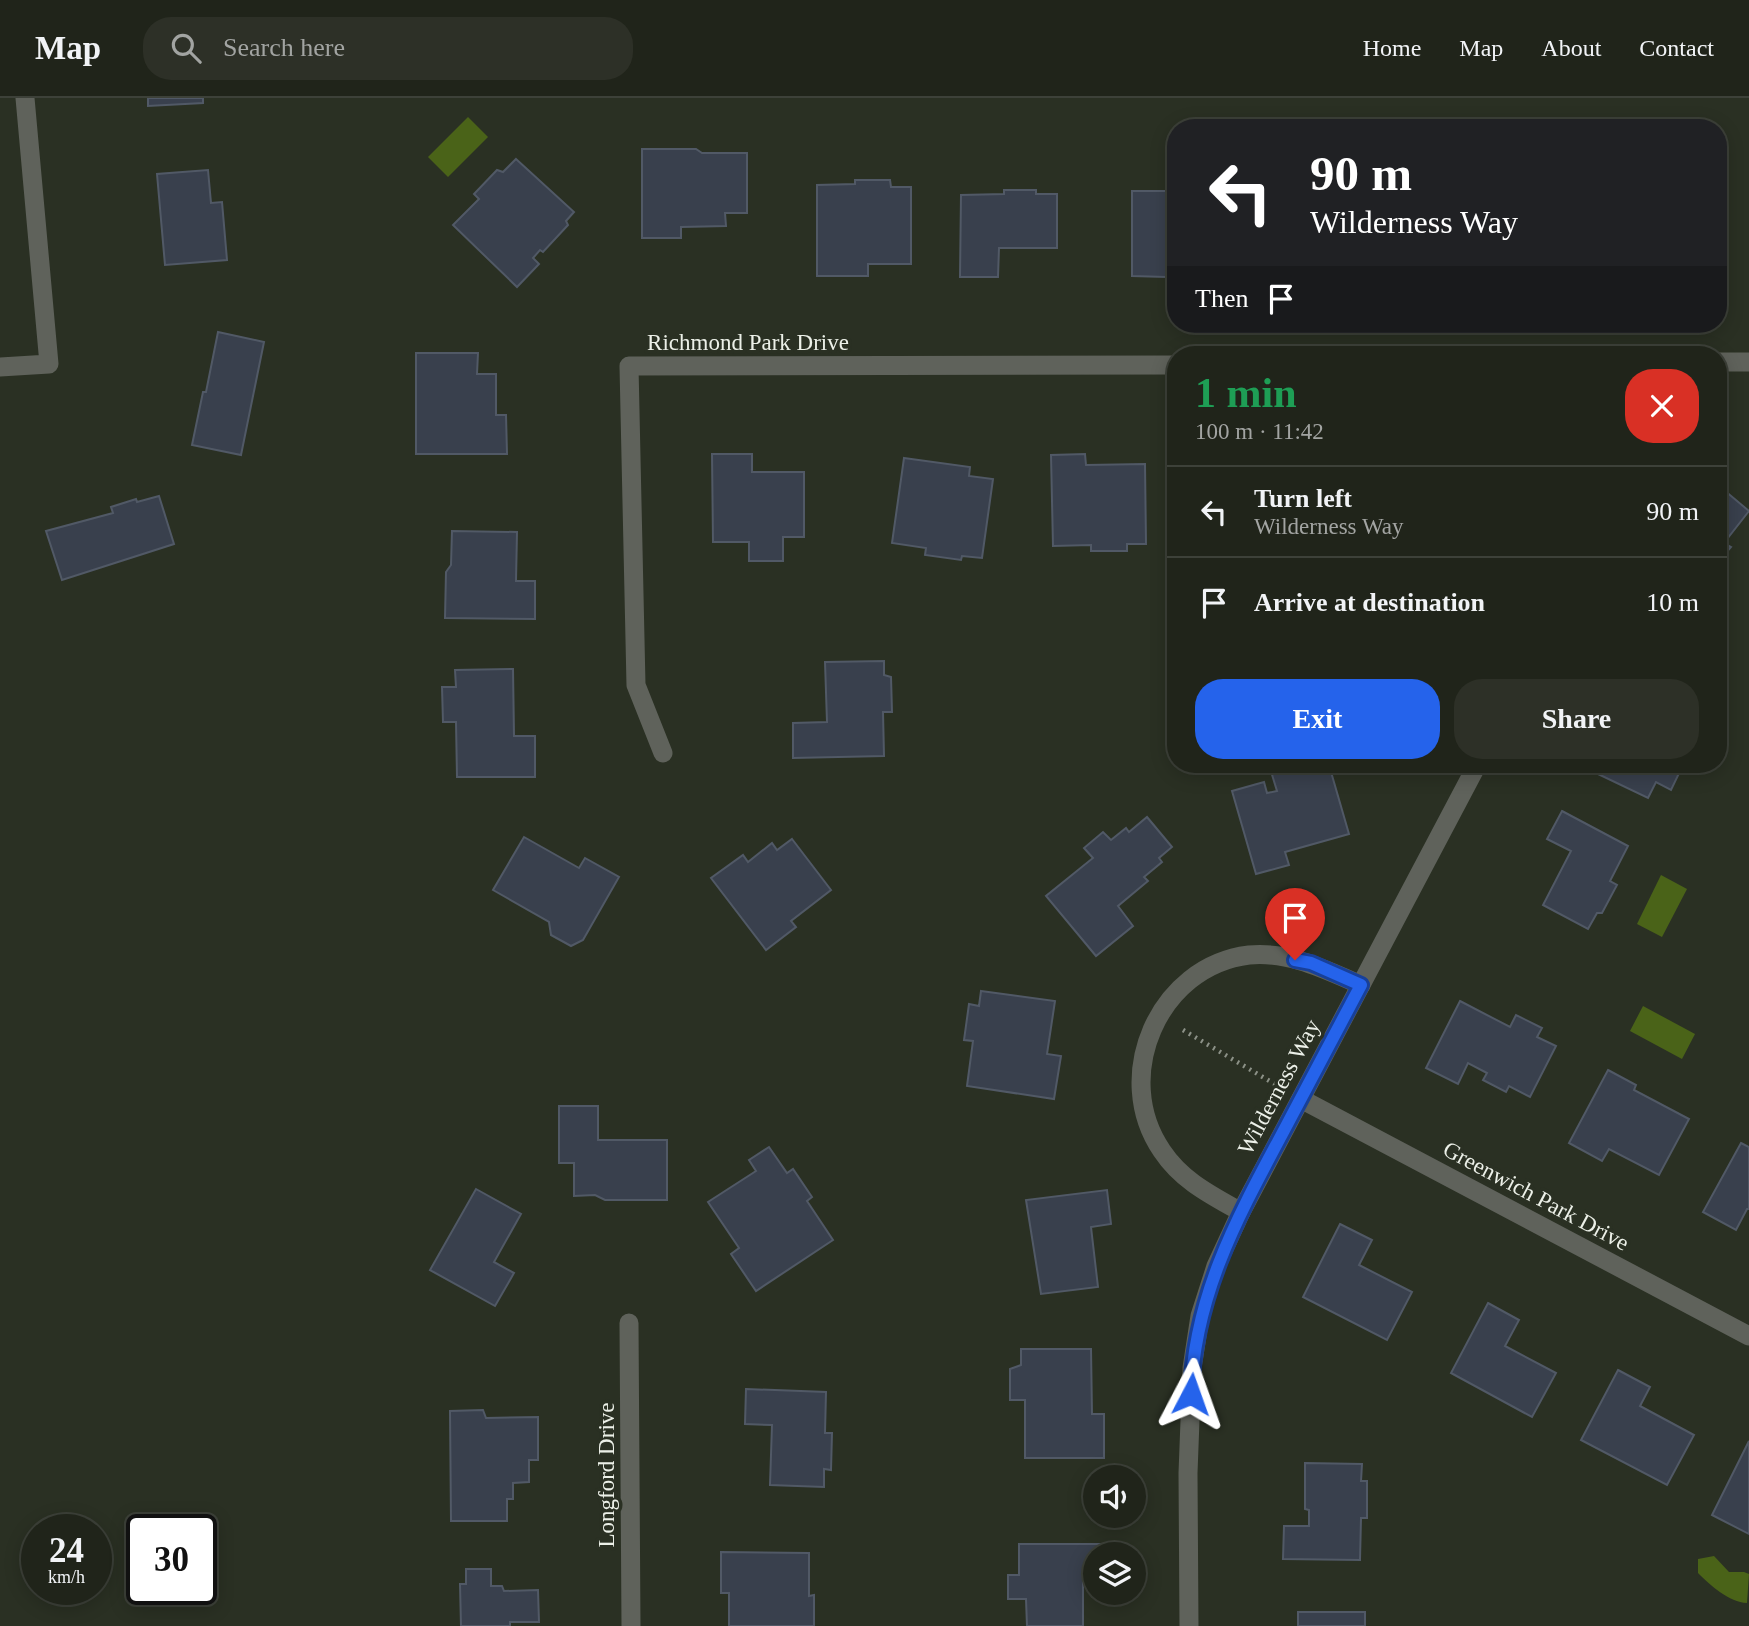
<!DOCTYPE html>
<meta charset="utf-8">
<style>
body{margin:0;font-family:Georgia,serif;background:#2d3027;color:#f1f3f6;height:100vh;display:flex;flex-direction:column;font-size:26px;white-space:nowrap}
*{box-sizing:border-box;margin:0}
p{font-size:23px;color:#a2a4a2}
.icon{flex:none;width:38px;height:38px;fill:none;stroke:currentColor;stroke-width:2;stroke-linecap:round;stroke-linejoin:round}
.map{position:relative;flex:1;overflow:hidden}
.sheet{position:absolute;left:1167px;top:248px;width:560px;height:427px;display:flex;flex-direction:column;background:#20241a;border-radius:28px;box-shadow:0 4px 18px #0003,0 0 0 2px #3d4139}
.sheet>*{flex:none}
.hud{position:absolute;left:1167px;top:21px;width:560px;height:214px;border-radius:28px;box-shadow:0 4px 18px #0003,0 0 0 2px #3d4139;background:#202124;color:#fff;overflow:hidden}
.fabs{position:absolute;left:1083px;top:1367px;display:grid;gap:14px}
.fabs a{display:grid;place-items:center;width:63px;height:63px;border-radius:50%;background:#20241a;box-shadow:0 4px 18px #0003,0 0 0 2px #3d4139;font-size:35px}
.speed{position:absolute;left:21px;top:1416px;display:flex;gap:14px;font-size:35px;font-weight:700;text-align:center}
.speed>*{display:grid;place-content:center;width:91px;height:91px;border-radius:50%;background:#20241a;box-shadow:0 4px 18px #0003,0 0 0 2px #3d4139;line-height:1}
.speed small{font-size:18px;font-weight:400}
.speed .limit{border:4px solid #111;border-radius:10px;background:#fff;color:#111}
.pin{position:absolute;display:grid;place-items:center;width:60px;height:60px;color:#fff;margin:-72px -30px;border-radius:50% 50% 50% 0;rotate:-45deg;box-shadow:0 0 7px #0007}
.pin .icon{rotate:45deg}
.me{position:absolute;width:77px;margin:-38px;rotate:4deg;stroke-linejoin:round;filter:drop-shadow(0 0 5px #0008)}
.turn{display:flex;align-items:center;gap:24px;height:147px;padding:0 28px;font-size:32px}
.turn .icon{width:91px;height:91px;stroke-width:2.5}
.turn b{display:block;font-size:49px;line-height:60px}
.then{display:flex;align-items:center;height:66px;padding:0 28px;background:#0003;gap:14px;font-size:26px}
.round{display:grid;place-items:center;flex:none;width:74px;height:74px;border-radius:28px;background:#2d3027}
.headline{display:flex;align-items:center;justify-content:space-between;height:119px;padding:0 28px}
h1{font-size:42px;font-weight:800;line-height:52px;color:#1e9e55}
.cta{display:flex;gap:14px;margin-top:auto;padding:14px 28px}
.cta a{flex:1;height:80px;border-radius:28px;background:#2563eb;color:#fff;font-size:28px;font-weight:800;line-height:80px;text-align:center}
.cta a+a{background:#2d3027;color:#f1f3f6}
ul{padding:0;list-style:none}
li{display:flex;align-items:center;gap:21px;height:91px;padding:0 28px;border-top:2px solid #3d4139}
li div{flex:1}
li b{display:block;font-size:26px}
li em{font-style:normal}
header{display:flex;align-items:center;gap:42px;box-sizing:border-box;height:98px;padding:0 35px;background:#20241a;border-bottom:2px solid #3d4139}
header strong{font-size:33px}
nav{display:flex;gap:38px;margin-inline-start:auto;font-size:24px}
.search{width:490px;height:63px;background:#2d3027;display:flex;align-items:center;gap:18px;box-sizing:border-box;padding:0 24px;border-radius:28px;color:#a2a4a2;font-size:26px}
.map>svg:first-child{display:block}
</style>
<header>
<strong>Map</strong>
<div class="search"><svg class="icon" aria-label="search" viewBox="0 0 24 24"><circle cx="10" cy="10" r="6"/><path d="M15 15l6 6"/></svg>Search here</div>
<nav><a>Home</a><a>Map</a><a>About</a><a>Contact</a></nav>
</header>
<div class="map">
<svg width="1749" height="1528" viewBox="0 0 1749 1528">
<rect width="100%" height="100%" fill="#2a3023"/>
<g fill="#4a6318">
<path d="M468 19 488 39 448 79 428 59Z"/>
<path d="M1661 777 1687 791 1662 839 1637 826Z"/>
<path d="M1643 908 1695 936 1682 961 1630 933Z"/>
<path d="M1714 1458 1729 1474H1744L1749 1476 1747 1505C1729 1504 1711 1488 1698 1475V1461Z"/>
</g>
<g fill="#39404d" stroke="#515966" stroke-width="2">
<path d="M148 0H203V5L148 8Z"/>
<path d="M642 51H696L702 55H747V115H725L726 128 681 129V140H642Z"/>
<path d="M516 61 574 114 566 123 568 127 543 154 540 152 533 160 539 166 517 189 453 127 479 101 474 96 497 72 503 74Z"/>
<path d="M208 72 211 105 222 104 227 162 165 167 157 76Z"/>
<path d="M855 82H890L891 89H911V166H868V178H817V87L855 86Z"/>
<path d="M1004 92H1036V96H1057V150H999L998 179H960L961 97 1004 96Z"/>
<path d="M1132 93H1176V168H1166V179L1132 178Z"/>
<path d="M218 234 264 244 241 357 192 347 203 294H206Z"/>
<path d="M416 255H478L477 276H496V317H506L507 356H416Z"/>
<path d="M712 356H752V374H804V439H783V463H749V444H713Z"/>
<path d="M1085 356 1086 367 1145 366 1146 446H1127V453H1091V447L1053 448 1051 357Z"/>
<path d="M904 360 970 369 969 378 993 381 982 460 962 458 961 462 925 457 926 450 892 445Z"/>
<path d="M1718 387 1749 413 1724 445 1731 449 1718 464Z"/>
<path d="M159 398 174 446 62 482 46 433 113 415 111 409 136 401 137 404Z"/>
<path d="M452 433 517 434 516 483H535V521L445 520 446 474 451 467Z"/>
<path d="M884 563V577L891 579 892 614H883L884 658 793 660V625L827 624 825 564Z"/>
<path d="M513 571 514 638H535V679H457L456 624H443L442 589H456L455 572Z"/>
<path d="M1282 667H1329L1349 736 1285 754 1289 767 1256 776 1232 693 1264 684 1267 695 1277 693 1270 670Z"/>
<path d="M1603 667H1683L1671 692 1656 684 1648 700 1598 676Z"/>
<path d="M1562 713 1628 748 1610 783 1617 787 1602 815H1597L1588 831 1543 807 1571 753 1547 741Z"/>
<path d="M1147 719 1172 749 1159 760 1162 764 1144 779 1148 783 1118 808 1133 828 1096 858 1046 798 1093 760 1084 750 1103 734 1111 742 1126 730 1129 734Z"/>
<path d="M524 739 579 770 585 760 619 779 583 842 571 848 551 837 549 824 493 792Z"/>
<path d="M792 741 831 792 791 823 796 829 766 852 711 780 743 757 748 764 772 745 777 752Z"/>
<path d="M981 893 1055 903 1047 956 1061 958 1054 1001 967 988 973 943 964 942 969 906 979 908Z"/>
<path d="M1460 903 1510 929 1516 917 1542 930 1537 939 1556 948 1530 999 1509 988 1506 994 1483 982 1487 975 1468 965 1458 986 1426 970Z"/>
<path d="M1608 972 1636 987 1634 992 1689 1021 1659 1077 1609 1051 1602 1063 1569 1045Z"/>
<path d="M559 1008H598V1042H667V1102H605L595 1097 574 1098V1065H559Z"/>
<path d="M1741 1045 1749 1049V1111H1747L1736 1132 1703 1114Z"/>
<path d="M769 1049 787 1075 793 1071 812 1099 807 1103 833 1142 756 1193 731 1156 739 1150 708 1104 756 1073 749 1062Z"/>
<path d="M476 1091 521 1116 494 1164 514 1175 495 1208 430 1172Z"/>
<path d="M1107 1092 1111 1126 1091 1129 1098 1189 1041 1196 1026 1102Z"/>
<path d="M1340 1126 1372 1142 1359 1167 1412 1194 1387 1242 1303 1199Z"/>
<path d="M1488 1205 1519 1222 1505 1248 1556 1275 1532 1319 1451 1275Z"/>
<path d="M1021 1251H1091L1092 1316H1104V1360H1025V1302H1010V1271L1021 1267Z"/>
<path d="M1618 1272 1650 1289 1640 1308 1694 1337 1667 1387 1581 1342Z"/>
<path d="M746 1291 826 1294 825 1335H832L831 1372 824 1371V1389L770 1387 772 1327 745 1326Z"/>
<path d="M483 1312 486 1320 538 1319V1362H529V1384L513 1385V1401H507V1423H451L450 1313Z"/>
<path d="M1749 1343V1436L1712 1417Z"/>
<path d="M1305 1365 1362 1366 1361 1383H1367V1420H1361L1360 1462 1283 1461 1284 1428H1309V1412L1305 1411Z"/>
<path d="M1019 1446H1102L1103 1456H1096V1484H1083V1528H1027L1026 1501H1008V1477H1019Z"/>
<path d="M721 1454 809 1455V1498L814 1497V1528H729V1495H721Z"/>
<path d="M466 1471H491V1488H502L504 1493 538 1492 539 1524H510V1528H461L460 1486H466Z"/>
<rect x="1298" y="1514" width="67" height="14"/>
</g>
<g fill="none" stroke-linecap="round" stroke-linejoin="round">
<path stroke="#8c9187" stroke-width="4.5" stroke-dasharray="2 5" stroke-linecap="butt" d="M1183 932 1278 988"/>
<g stroke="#5f625b" stroke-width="19">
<path d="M1718 264H1749"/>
<path d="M0 269 49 266 25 0"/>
<path d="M663 655 636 587 629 268 1176 267"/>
<path d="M1301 1001 1749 1238"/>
<path d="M1241 1114C1211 1097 1182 1083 1162 1053 1111 979 1158 868 1249 857 1289 853 1326 872 1361 887"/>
<path d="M629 1225 631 1528"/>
<path d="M1189 1528 1188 1375 1192 1270 1200 1218 1216 1168 1241 1114 1477 667"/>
</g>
</g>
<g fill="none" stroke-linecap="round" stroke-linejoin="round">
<defs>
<path id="route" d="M1191 1296C1194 1199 1236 1122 1281 1038 1308 987 1335 937 1361 887L1311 865 1295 862"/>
</defs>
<use href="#route" stroke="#184099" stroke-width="18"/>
<use href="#route" stroke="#2563eb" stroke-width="12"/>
</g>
<g text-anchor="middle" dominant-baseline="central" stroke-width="7" stroke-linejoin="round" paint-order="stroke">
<g font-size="23" fill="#ecf0e8" stroke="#2a3023">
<text x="748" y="244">Richmond Park Drive</text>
<text transform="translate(1279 989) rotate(-62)">Wilderness Way</text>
<text transform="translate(1536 1098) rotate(28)">Greenwich Park Drive</text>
<text transform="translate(606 1377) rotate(-90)">Longford Drive</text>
</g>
</g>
</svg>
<div class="fabs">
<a><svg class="icon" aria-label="sound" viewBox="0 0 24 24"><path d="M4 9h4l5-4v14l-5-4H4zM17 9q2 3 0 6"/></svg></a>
<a><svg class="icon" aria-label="layers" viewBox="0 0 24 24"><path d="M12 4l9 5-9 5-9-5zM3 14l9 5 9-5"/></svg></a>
</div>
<div class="speed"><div>24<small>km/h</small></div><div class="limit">30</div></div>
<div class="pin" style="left:1295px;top:862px;background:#d93025"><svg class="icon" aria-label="arrive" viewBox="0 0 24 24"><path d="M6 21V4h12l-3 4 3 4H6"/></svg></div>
<svg class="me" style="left:1191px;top:1296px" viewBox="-20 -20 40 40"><path d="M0-17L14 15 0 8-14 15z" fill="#2563eb" stroke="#fff" stroke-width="4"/></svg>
<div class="hud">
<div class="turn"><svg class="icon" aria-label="left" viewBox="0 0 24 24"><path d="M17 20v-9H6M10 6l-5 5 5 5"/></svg><div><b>90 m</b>Wilderness Way</div></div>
<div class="then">Then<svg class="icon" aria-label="arrive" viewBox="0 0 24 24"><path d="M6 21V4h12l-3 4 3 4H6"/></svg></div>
</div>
<section class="sheet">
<div class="headline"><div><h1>1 min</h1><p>100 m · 11:42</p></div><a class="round" style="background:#d93025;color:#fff"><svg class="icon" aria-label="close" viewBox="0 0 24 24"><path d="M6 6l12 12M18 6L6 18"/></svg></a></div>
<ul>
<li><svg class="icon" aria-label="left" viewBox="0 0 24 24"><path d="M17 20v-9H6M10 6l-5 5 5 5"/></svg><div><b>Turn left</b><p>Wilderness Way</p></div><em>90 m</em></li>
<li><svg class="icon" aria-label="arrive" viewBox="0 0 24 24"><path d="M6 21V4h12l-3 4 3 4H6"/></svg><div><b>Arrive at destination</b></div><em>10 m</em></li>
</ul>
<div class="cta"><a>Exit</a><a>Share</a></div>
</section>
</div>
